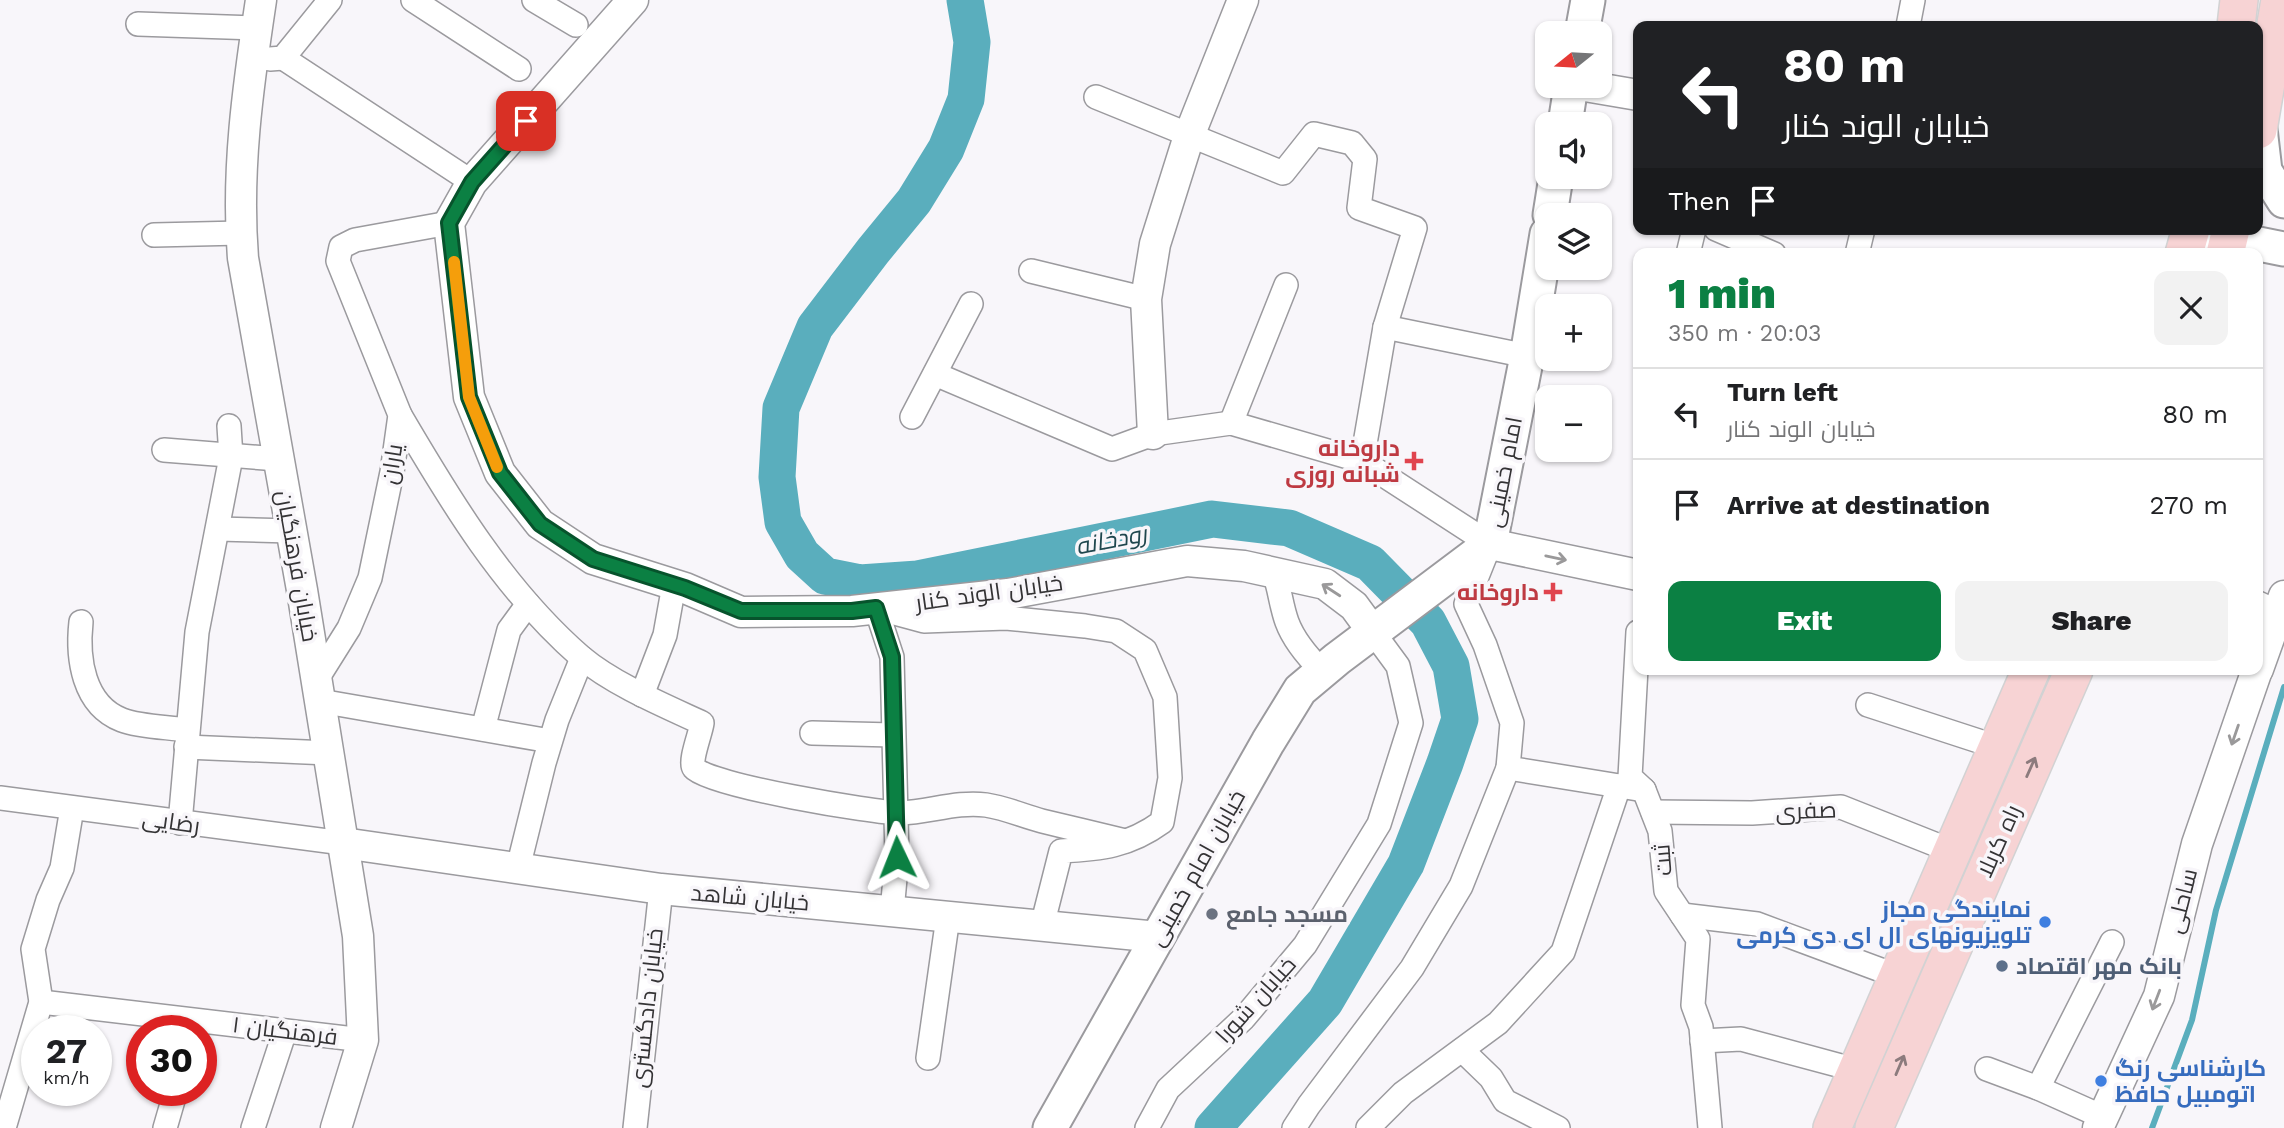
<!DOCTYPE html>
<meta charset="utf-8">
<style>
body{margin:0;font-family:"Work Sans",Cairo,sans-serif;background:#f2f2f2;color:#202124;height:100vh;display:flex;flex-direction:column;font-size:26px;white-space:nowrap}
*{box-sizing:border-box;margin:0}
p{font-size:23px;color:#757577}
.icon{flex:none;width:38px;height:38px;fill:none;stroke:currentColor;stroke-width:2;stroke-linecap:round;stroke-linejoin:round}
.map{position:relative;flex:1;overflow:hidden}
.drawer{position:absolute;left:1633px;top:248px;width:630px;height:427px;display:flex;flex-direction:column;background:#fff;border-radius:14px;box-shadow:0 2px 5px #0004}
.drawer>*{flex:none}
.banner{position:absolute;left:1633px;top:21px;width:630px;height:214px;border-radius:14px;box-shadow:0 2px 5px #0004;background:#202124;color:#fff;overflow:hidden}
.needle{width:46px;rotate:252deg}
.fabs{position:absolute;left:1535px;top:21px;display:grid;gap:14px}
.fabs a{display:grid;place-items:center;width:77px;height:77px;border-radius:14px;background:#fff;box-shadow:0 2px 5px #0004;font-size:35px}
.speed{position:absolute;left:21px;top:1015px;display:flex;gap:14px;font-size:35px;font-weight:700;text-align:center}
.speed>*{display:grid;place-content:center;width:91px;height:91px;border-radius:50%;background:#fff;box-shadow:0 2px 5px #0004;line-height:1}
.speed small{font-size:18px;font-weight:400}
.speed .limit{border:10px solid #d22;background:#fff;color:#111}
.pin{position:absolute;display:grid;place-items:center;width:60px;height:60px;color:#fff;margin:-30px;border-radius:14px;box-shadow:0 4px 10px #0006}
.me{position:absolute;width:77px;margin:-38px;rotate:358deg;stroke-linejoin:round;filter:drop-shadow(0 0 5px #0008)}
.turn{display:flex;align-items:center;gap:24px;height:147px;padding:0 35px;font-size:32px}
.turn .icon{width:91px;height:91px;stroke-width:2.5}
.turn b{display:block;font-size:49px;line-height:60px}
.then{display:flex;align-items:center;height:66px;padding:0 35px;background:#0003;gap:14px;font-size:26px}
.round{display:grid;place-items:center;flex:none;width:74px;height:74px;border-radius:14px;background:#f2f2f2}
.summary{display:flex;align-items:center;justify-content:space-between;height:119px;padding:0 35px}
h1{font-size:42px;font-weight:800;line-height:52px;color:#0b8043}
.primary-button{display:flex;gap:14px;margin-top:auto;padding:14px 35px}
.primary-button a{flex:1;height:80px;border-radius:14px;background:#0b8043;color:#fff;font-size:28px;font-weight:800;line-height:80px;text-align:center}
.primary-button a+a{background:#f2f2f2;color:#202124}
ul{padding:0;list-style:none}
li{display:flex;align-items:center;gap:21px;height:91px;padding:0 35px;border-top:2px solid #e0e0e0}
li div{flex:1}
li b{display:block;font-size:26px}
li em{font-style:normal}
.map>svg:first-child{display:block}
</style>
<div class="map">
<svg width="2284" height="1128" viewBox="0 0 2284 1128">
<rect width="100%" height="100%" fill="#f8f6fa"/>
<g fill="none" stroke-linecap="round" stroke-linejoin="round">
<path stroke="#5aaebd" stroke-width="6" d="M2152 1128 2192 1020 2216 910 2284 687"/>
<path stroke="#5aaebd" stroke-width="37" d="M965 0 972 42 966 99 946 149 914 201 873 251 815 327 781 408 777 477 783 522 802 555 825 576 860 583 918 579 1212 519 1289 528 1370 563 1428 622 1451 666 1460 719 1445 763 1406 864 1325 1002 1213 1128"/>
<defs>
<g id="minor">
<path d="M413 0 519 69"/>
<path d="M534 0 576 25"/>
<path d="M138 24 257 28"/>
<path d="M1908 26 1913 0"/>
<path d="M283 58 472 182"/>
<path d="M270 59 283 58 330 0"/>
<path d="M1096 97 1283 173 1314 134 1352 143 1365 159 1359 208 1415 228 1385 327 1362 461"/>
<path d="M1716 229 1774 254"/>
<path d="M154 235 241 233"/>
<path d="M1688 254 1694 229"/>
<path d="M1857 254 1863 229"/>
<path d="M1031 271 1146 299"/>
<path d="M1385 327 1527 356"/>
<path d="M935 374 1112 449 1153 434 1231 423 1362 461 1490 544 1466 604 1485 645 1512 723 1508 768 1644 790"/>
<path d="M400 415C451 502 504 590 581 657 613 684 663 705 702 723 701 732 689 762 694 768 707 785 875 813 901 813 929 812 958 801 986 805 1006 808 1023 816 1042 821 1070 828 1097 834 1125 841"/>
<path d="M912 417 971 304"/>
<path d="M1231 423 1286 285"/>
<path d="M164 450 278 459"/>
<path d="M218 529 291 531"/>
<path d="M1274 573C1280 589 1281 606 1287 622 1294 641 1308 657 1322 671"/>
<path d="M2258 603 2277 612"/>
<path d="M876 608 892 657 897 857 892 911"/>
<path d="M887 611 924 621 1006 618 1085 626 1116 631 1145 650 1165 697 1170 778 1162 822C1129 846 1101 849 1061 851L1042 926"/>
<path d="M81 622C77 658 83 705 122 720 140 727 168 727 187 730"/>
<path d="M1638 632 1630 777 1644 790 1660 831 1666 891 1698 939 1693 1005 1701 1027 1710 1128"/>
<path d="M317 679 349 628 370 578 392 472 400 415 338 261 341 247 355 240 449 223"/>
<path d="M642 695 665 635 674 585"/>
<path d="M320 701 550 741"/>
<path d="M1868 705 1997 747"/>
<path d="M483 729 509 630 528 604"/>
<path d="M812 733 893 735"/>
<path d="M186 747 329 753"/>
<path d="M0 798 343 843"/>
<path d="M1653 812 1752 813 1841 807 1952 851"/>
<path d="M180 823 197 632 231 457 229 426"/>
<path d="M518 868 544 763 557 720 582 658"/>
<path d="M1682 915 1757 924 1897 976"/>
<path d="M41 1002 363 1040"/>
<path d="M1702 1041 1741 1039 1856 1070"/>
<path d="M1462 1050 1491 1078 1505 1101 1558 1128"/>
<path d="M928 1058 948 917"/>
<path d="M1987 1069 2038 1088 2103 1117"/>
<path d="M2038 1088 2112 942"/>
<path d="M4 1128 41 1002 33 949 48 900 62 868 72 808"/>
<path d="M165 1128 176 1090"/>
<path d="M253 1128 285 1031"/>
<path d="M635 1128 661 889"/>
<path d="M1147 1128 1168 1089 1244 1018 1305 945 1379 824 1411 723 1398 666 1373 632"/>
<path d="M1294 1128 1309 1105 1412 968 1461 886 1508 768"/>
<path d="M1368 1128 1403 1093 1498 1023 1563 952 1619 786"/>
</g>
<g id="tertiary">
<path d="M261 0C248 86 236 171 243 258L302 590 358 936 363 1040 336 1128"/>
<path d="M633 0 472 182 449 223 469 397 500 473 540 524 593 559 685 588 741 612 852 611 1008 594 1187 561 1244 566 1325 584 1354 606 1373 632"/>
<path d="M1585 86 1638 95"/>
<path d="M1153 434 1146 299 1155 244 1189 136 1243 0"/>
<path d="M1490 544 1638 575"/>
<path d="M2258 669 2284 596"/>
<path d="M343 843 661 889 1158 937"/>
<path d="M2098 1128 2159 996 2197 844 2257 670"/>
</g>
<g id="secondary">
<path d="M1582 33 1588 0"/>
<path d="M2259 120 2265 171 2284 201"/>
<path d="M1565 124 1571 86"/>
<path d="M1550 215 1556 177"/>
<path d="M2204 233 2284 249"/>
<path d="M1050 1128 1268 742 1300 690 1337 659 1490 544 1527 356 1547 234"/>
</g>
<g id="primary">
<path d="M2236 26 2239 0"/>
<path d="M2258 130 2280 0"/>
<path d="M2184 254 2191 229"/>
<path d="M2225 254 2231 229"/>
<path d="M1832 1128 2031 670"/>
<path d="M1874 1128 2074 670"/>
</g>
</defs>
<use href="#minor" stroke="#9b9a9e" stroke-width="26"/>
<use href="#tertiary" stroke="#9b9a9e" stroke-width="33"/>
<use href="#secondary" stroke="#9b9a9e" stroke-width="37"/>
<use href="#primary" stroke="#d2d2d3" stroke-width="40"/>
<use href="#minor" stroke="#fff" stroke-width="23"/>
<use href="#tertiary" stroke="#fff" stroke-width="30"/>
<use href="#secondary" stroke="#fff" stroke-width="33"/>
<use href="#primary" stroke="#f7d3d4" stroke-width="37"/>
</g>
<defs><path id="oneway-shaft" d="M-6 0H5M1.5-3L5.5 0L1.5 3" fill="none" stroke-width="1.6" stroke-linecap="round" stroke-linejoin="round" transform="scale(1.75)"/></defs>
<g stroke="#9a999a">
<use href="#oneway-shaft" transform="translate(1556 558) rotate(12)"/>
<use href="#oneway-shaft" transform="translate(1331 590) rotate(-147)"/>
<use href="#oneway-shaft" transform="translate(2235 735) rotate(109)"/>
<use href="#oneway-shaft" transform="translate(2156 1000) rotate(111)"/>
</g>
<g stroke="#8c7b7d">
<use href="#oneway-shaft" transform="translate(2031 767) rotate(-66)"/>
<use href="#oneway-shaft" transform="translate(1900 1065) rotate(-67)"/>
</g>
<g fill="none" stroke-linecap="round" stroke-linejoin="round">
<defs>
<path id="route" d="M526 121 472 182 449 223 469 397 500 473 540 524 593 559 685 588 741 611H852L876 608 892 657 897 857"/>
</defs>
<use href="#route" stroke="#07532c" stroke-width="18"/>
<use href="#route" stroke="#0b8043" stroke-width="12"/>
<path stroke="#f59e0b" stroke-width="12" d="M454 262 469 397 497 467"/>
</g>
<g fill="#e0444e" stroke="#f8f6fa" stroke-width="2.5">
<path d="M1410.5 450.5h7v7h7v7h-7v7h-7v-7h-7v-7h7z"/>
<path d="M1549.5 581.5h7v7h7v7h-7v7h-7v-7h-7v-7h7z"/>
</g>
<circle fill="#6b7280" stroke="#f8f6fa" stroke-width="2.5" cx="1212" cy="914" r="7"/>
<g fill="#3f7fe0" stroke="#f8f6fa" stroke-width="2.5">
<circle cx="2045" cy="922" r="7"/>
<circle cx="2101" cy="1081" r="7"/>
</g>
<circle fill="#5c6f8a" stroke="#f8f6fa" stroke-width="2.5" cx="2002" cy="966" r="7"/>
<g text-anchor="middle" dominant-baseline="central" stroke-width="7" stroke-linejoin="round" paint-order="stroke">
<g font-size="23" font-weight="bold" fill="#be3a42" stroke="#f8f6fa" text-anchor="end">
<text x="1400" y="448">داروخانه<tspan x="1400" dy="26">شبانه روزی</tspan></text>
<text x="1539" y="592">داروخانه</text>
</g>
<g font-size="23" fill="#343335" stroke="#f8f6fa">
<text transform="translate(392 464) rotate(-81)">یاران</text>
<text transform="translate(1504 472) rotate(-79)">امام خمینی</text>
<text transform="translate(297 566) rotate(80)">خیابان فرهنگیان</text>
<text transform="translate(989 593) rotate(-8)">خیابان الوند کنار</text>
<text transform="translate(1806 811) rotate(-2)">صفری</text>
<text transform="translate(171 822) rotate(8)">رضایی</text>
<text transform="translate(1999 841) rotate(-66)">راه کربلا</text>
<text transform="translate(1663 860) rotate(-95)">ثبت</text>
<text transform="translate(1197 868) rotate(-61)">خیابان امام خمینی</text>
<text transform="translate(750 898) rotate(5)">خیابان شاهد</text>
<text transform="translate(2182 901) rotate(-76)">ساحلی</text>
<text transform="translate(1256 1000) rotate(-48)">خیابان شورا</text>
<text transform="translate(647 1008) rotate(-84)">خیابان دادگستری</text>
<text transform="translate(285 1031) rotate(7)">فرهنگیان ۱</text>
</g>
<g font-size="23" font-weight="bold" fill="#366cbe" stroke="#f8f6fa" text-anchor="end">
<text x="2031" y="909">نمایندگی مجاز<tspan x="2031" dy="26">تلویزیونهای ال ای دی کرمی</tspan></text>
<text x="2115" y="1068" text-anchor="start">کارشناسی رنگ<tspan x="2115" dy="26">اتومبیل حافظ</tspan></text>
</g>
<g font-size="23" font-weight="bold" fill="#5b616d" stroke="#f8f6fa" text-anchor="start">
<text x="1226" y="914">مسجد جامع</text>
</g>
<g font-size="23" font-weight="bold" fill="#4e5e75" stroke="#f8f6fa" text-anchor="start">
<text x="2016" y="966">بانک مهر اقتصاد</text>
</g>
<g font-size="24" font-style="italic" fill="#1f474e" stroke="#f8f6fa">
<text transform="translate(1111 540) rotate(-11)">رودخانه</text>
</g>
</g>
</svg>
<div class="fabs">
<a><svg class="needle" viewBox="-14 -14 28 28"><path d="M0-13l5 13h-10z" fill="#e53935"/><path d="M0 13l5-13h-10z" fill="#757577"/></svg></a>
<a><svg class="icon" aria-label="sound" viewBox="0 0 24 24"><path d="M4 9h4l5-4v14l-5-4H4zM17 9q2 3 0 6"/></svg></a>
<a><svg class="icon" aria-label="layers" viewBox="0 0 24 24"><path d="M12 4l9 5-9 5-9-5zM3 14l9 5 9-5"/></svg></a>
<a>+</a>
<a>−</a>
</div>
<div class="speed"><div>27<small>km/h</small></div><div class="limit">30</div></div>
<div class="pin" style="left:526px;top:121px;background:#d93025"><svg class="icon" aria-label="arrive" viewBox="0 0 24 24"><path d="M6 21V4h12l-3 4 3 4H6"/></svg></div>
<svg class="me" style="left:897px;top:857px" viewBox="-20 -20 40 40"><path d="M0-17L14 15 0 8-14 15z" fill="#0b8043" stroke="#fff" stroke-width="4"/></svg>
<div class="banner">
<div class="turn"><svg class="icon" aria-label="left" viewBox="0 0 24 24"><path d="M17 20v-9H6M10 6l-5 5 5 5"/></svg><div><b>80 m</b>خیابان الوند کنار</div></div>
<div class="then">Then<svg class="icon" aria-label="arrive" viewBox="0 0 24 24"><path d="M6 21V4h12l-3 4 3 4H6"/></svg></div>
</div>
<section class="drawer">
<div class="summary"><div><h1>1 min</h1><p>350 m · 20:03</p></div><a class="round"><svg class="icon" aria-label="close" viewBox="0 0 24 24"><path d="M6 6l12 12M18 6L6 18"/></svg></a></div>
<ul>
<li><svg class="icon" aria-label="left" viewBox="0 0 24 24"><path d="M17 20v-9H6M10 6l-5 5 5 5"/></svg><div><b>Turn left</b><p>خیابان الوند کنار</p></div><em>80 m</em></li>
<li><svg class="icon" aria-label="arrive" viewBox="0 0 24 24"><path d="M6 21V4h12l-3 4 3 4H6"/></svg><div><b>Arrive at destination</b></div><em>270 m</em></li>
</ul>
<div class="primary-button"><a>Exit</a><a>Share</a></div>
</section>
</div>
